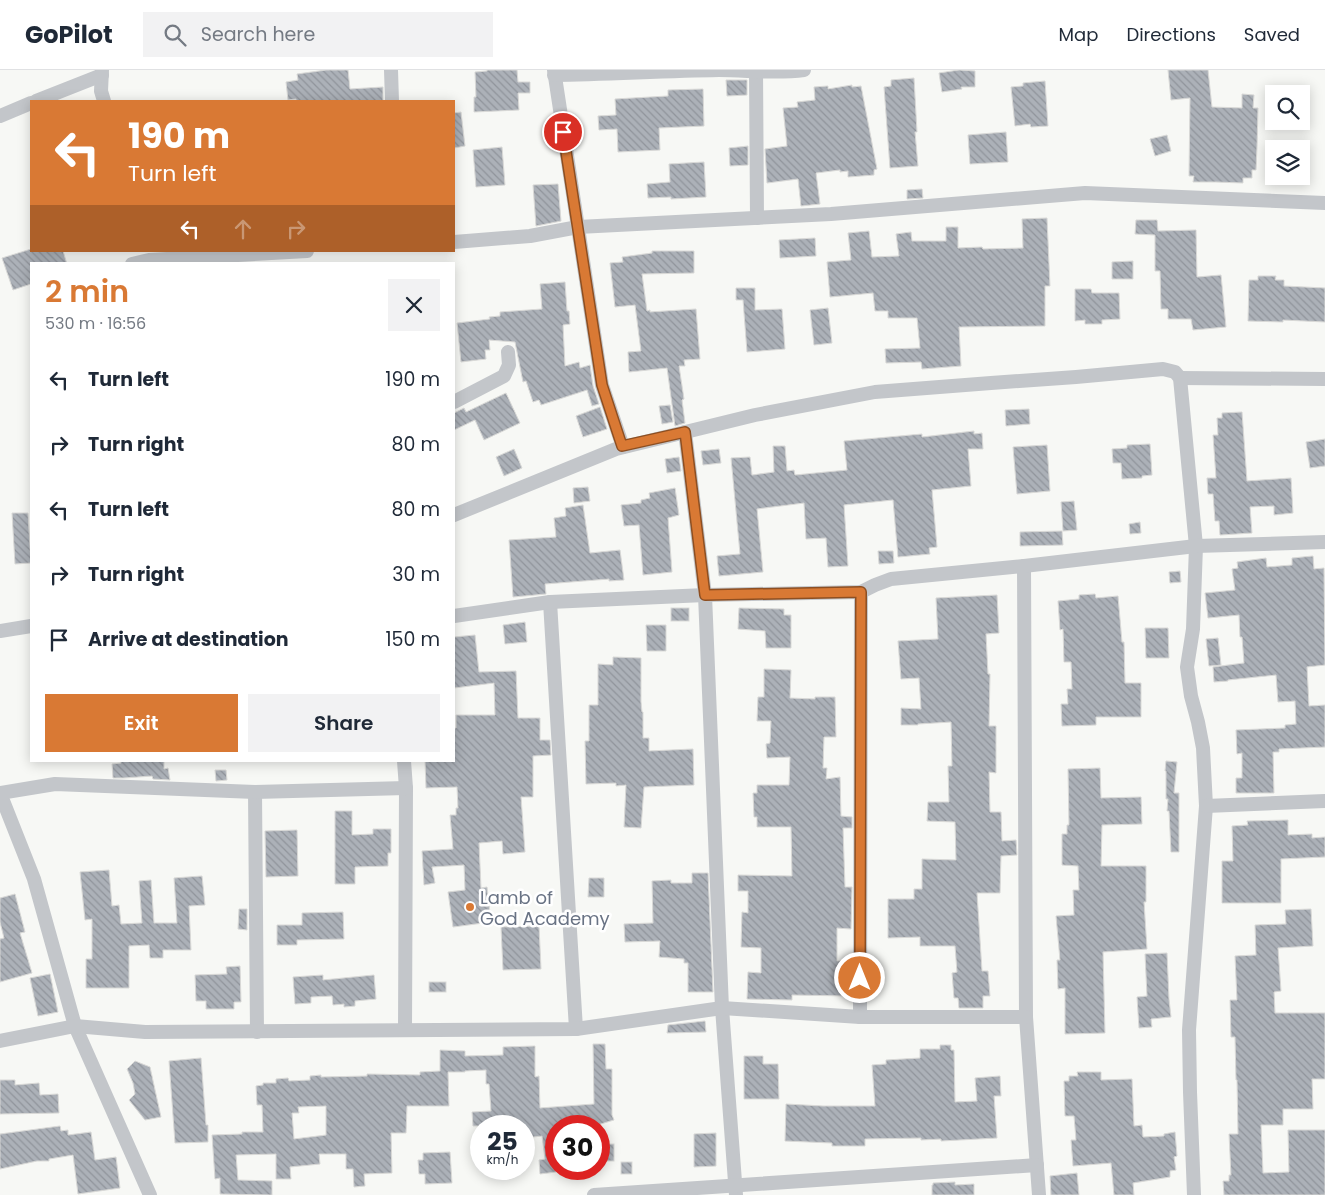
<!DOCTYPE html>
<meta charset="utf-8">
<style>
body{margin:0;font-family:Poppins,sans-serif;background:#f2f2f3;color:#1f2937;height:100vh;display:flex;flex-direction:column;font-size:19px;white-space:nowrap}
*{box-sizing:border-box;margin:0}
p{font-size:16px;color:#747a83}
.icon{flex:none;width:28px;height:28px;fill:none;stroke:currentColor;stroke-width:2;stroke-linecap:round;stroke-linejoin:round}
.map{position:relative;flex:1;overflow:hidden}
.details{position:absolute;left:30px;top:192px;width:425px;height:500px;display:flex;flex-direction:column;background:#fff;border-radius:0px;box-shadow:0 2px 12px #0003}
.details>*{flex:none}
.guide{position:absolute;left:30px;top:30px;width:425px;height:152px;border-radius:0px;box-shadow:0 2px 12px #0003;background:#d97934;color:#fff;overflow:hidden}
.tools{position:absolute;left:1265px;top:15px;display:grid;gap:10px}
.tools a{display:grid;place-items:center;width:45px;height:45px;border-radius:0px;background:#fff;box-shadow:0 2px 12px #0003;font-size:25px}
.speed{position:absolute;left:470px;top:1045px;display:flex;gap:10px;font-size:25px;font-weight:700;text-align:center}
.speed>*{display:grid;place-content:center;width:65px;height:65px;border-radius:50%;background:#fff;box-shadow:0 2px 12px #0003;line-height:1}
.speed small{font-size:12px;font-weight:400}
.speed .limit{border:8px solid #d22;background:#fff;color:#111}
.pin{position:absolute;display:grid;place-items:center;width:42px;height:42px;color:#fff;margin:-21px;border:2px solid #fff;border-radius:50%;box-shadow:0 1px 5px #0007}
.me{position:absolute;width:55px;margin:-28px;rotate:0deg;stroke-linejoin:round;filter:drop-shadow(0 0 4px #0008)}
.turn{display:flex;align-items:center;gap:18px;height:105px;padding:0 15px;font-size:22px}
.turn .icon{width:65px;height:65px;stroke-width:2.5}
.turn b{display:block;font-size:35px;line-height:42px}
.lanes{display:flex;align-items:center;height:48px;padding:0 15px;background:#0003;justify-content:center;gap:25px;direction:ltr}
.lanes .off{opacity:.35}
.round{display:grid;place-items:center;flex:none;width:52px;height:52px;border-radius:0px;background:#f2f2f3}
.summary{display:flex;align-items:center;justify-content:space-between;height:85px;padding:0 15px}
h1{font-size:30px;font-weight:600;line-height:38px;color:#d97934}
.cta{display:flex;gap:10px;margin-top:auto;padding:10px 15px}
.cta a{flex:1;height:58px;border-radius:0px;background:#d97934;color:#fff;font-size:20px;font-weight:600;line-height:58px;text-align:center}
.cta a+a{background:#f2f2f3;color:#1f2937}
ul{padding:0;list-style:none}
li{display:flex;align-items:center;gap:15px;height:65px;padding:0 15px}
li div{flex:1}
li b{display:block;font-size:19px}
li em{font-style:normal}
header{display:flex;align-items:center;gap:30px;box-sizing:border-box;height:70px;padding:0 25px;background:#fff;border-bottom:1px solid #e0e1e3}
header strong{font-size:24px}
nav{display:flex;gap:28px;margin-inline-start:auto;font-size:18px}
.search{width:350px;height:45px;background:#f2f2f3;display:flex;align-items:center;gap:12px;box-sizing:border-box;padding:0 18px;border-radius:0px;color:#747a83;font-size:19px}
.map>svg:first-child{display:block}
</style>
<header>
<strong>GoPilot</strong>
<div class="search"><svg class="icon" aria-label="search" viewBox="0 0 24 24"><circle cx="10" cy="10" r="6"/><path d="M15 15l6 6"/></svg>Search here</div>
<nav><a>Map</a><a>Directions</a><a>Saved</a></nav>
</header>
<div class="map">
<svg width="1325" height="1125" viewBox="0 0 1325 1125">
<defs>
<pattern id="building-back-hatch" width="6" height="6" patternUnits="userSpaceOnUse" patternTransform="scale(1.25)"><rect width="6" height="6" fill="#acb1b8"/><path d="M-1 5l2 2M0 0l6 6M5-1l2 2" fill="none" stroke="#90949b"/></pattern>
</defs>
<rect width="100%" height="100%" fill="#f7f8f5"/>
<g fill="url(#building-back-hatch)" stroke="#d9d9d7" fill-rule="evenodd">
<path d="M326 0H348L350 19 383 17V31H296V29L288 30 286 12 298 10 297 4Z"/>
<path d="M487 0H517L518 12H530V23H518L519 40 474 42V27H476L475 2 487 1Z"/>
<path d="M959 0 975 1V17H961L962 19 942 22 939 3Z"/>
<path d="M1168 0H1208L1212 37 1242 38V24L1254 25 1253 38H1258L1257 77 1256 100H1252V108H1243V113L1216 112H1193L1194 106H1189L1190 28 1171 30Z"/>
<path d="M914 8 917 62H915L918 96 890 98 884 17 891 16V10Z"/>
<path d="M726 10H747V25L727 26Z"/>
<path d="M1045 11 1048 56 1031 57 1030 54 1015 56 1011 17 1023 16V13Z"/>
<path d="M852 15V17L861 16 877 99 874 100V105L848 107V101L840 102V100L816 103 820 134 801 136 798 109 767 113 765 79 787 76 783 38 798 37 797 32 815 30 814 17 828 16V19Z"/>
<path d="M703 19 704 56 659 58 660 80 618 82 617 59 599 60 598 46 616 45 615 29 668 26V20Z"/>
<path d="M461 42 465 76 454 78V43Z"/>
<path d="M1006 62 1008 92 970 94 968 65Z"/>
<path d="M1167 65 1171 81 1155 86 1150 69Z"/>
<path d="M748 76V95L730 96 729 78Z"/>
<path d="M502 77 505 115 476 117 473 80Z"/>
<path d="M704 92 706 127 671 129V127L648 128 647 114 670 112 669 94Z"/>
<path d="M558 114 561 151 536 156 533 115Z"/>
<path d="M922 119 923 128 907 129V120Z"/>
<path d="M1047 148 1050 216H1045V256L959 257 961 296 922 299 921 292 886 293 885 279 920 278 917 248H888V241H875L873 223 830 227 827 192 851 190 848 163 869 161 872 187 899 186 896 164 911 162 912 171H946V157H958V178L982 177 983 179 1023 178 1022 149Z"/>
<path d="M1136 150H1157L1158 161 1196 160 1197 207 1221 205 1226 257 1193 260 1191 249H1168V239H1161L1160 201H1155V165L1135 164Z"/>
<path d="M815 168 816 186 780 188 779 170Z"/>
<path d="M31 179V181H63L67 194H31V214L13 220 2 188Z"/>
<path d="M652 181H694V203L642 204 647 241 650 240V242L696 239 700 289 684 290 685 296H679L684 329 682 330 685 353 675 356 667 298 629 302 628 282 641 281 635 235 615 237 610 193 623 192 622 187 652 183Z"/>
<path d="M1133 191V209H1112V192Z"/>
<path d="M1258 206H1276L1275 210H1284V216L1325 218V252L1283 250V252L1248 251 1249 210H1258Z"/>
<path d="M565 212 567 241H569L570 254 563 255 565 296 579 292 580 298 590 295 593 316 599 334 592 336 587 320 541 335 539 330 533 332 526 311 523 312 515 272 489 270 490 280H485L486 289 461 292 457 253 490 249 489 247 500 246V242L542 239 540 214Z"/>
<path d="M736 218H755V240L782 239 785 279 747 282 743 230H736Z"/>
<path d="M1075 219H1091L1092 223H1119L1120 249 1102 250V254H1085V250L1075 251Z"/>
<path d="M828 238 832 273 814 275 810 240Z"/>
<path d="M506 323 520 353 484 370 475 350 454 360V343L464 338 466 342Z"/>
<path d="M670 335 673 352 662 354 659 336Z"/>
<path d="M600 337 607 359 583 367 576 346Z"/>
<path d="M1029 339 1030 354 1006 356 1005 340Z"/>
<path d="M1242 342 1247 411 1291 408 1293 443 1274 445V436L1250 437 1252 463 1220 465 1219 451H1215L1213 424H1208L1207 408H1216L1213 365H1218L1217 348H1222V343Z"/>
<path d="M974 361V364L982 363 983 379H968L971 416 932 420 937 477 929 478 930 484 898 487 893 430 844 435 848 496 828 497 826 468 806 469 804 433 757 439 763 502 719 506 717 486 740 484 731 388 750 387 752 405 774 402 773 376H785L787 401 794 400 795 405 847 400 844 371 922 364V367Z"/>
<path d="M1325 369V396L1310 398 1306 372Z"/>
<path d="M1150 374 1152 405 1142 406V408L1122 409 1121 393H1113L1112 379 1127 378V375Z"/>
<path d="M1047 375 1050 421 1017 424 1013 377Z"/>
<path d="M514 379 522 398 504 406 496 387Z"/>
<path d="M719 379 721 393 703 395 701 381Z"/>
<path d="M679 387 681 401 667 403 665 389Z"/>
<path d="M588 417 590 431 574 433 573 418Z"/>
<path d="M675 418 679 445 668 448 672 502 643 505 639 455 624 456 621 435 641 433V430L650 428 649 423Z"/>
<path d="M1074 431 1077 460 1063 461 1061 432Z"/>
<path d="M583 435 590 483 620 480 624 510 609 511V509L545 514 546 524 513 527 509 470 556 467 554 448 566 446 565 438Z"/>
<path d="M12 443H28L31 493 15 494Z"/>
<path d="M1140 452 1141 463 1130 464 1129 454Z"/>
<path d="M1062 461 1063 475 1020 476V462Z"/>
<path d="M878 481H893L894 493 879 494Z"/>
<path d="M1313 486 1314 499 1324 498 1325 595 1307 597 1309 636 1325 635V677L1279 679V682H1273L1274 723H1236V708H1242V683L1237 684 1236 660 1285 658V655L1296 654 1295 631 1278 632 1276 605 1228 610V611L1214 612 1213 597 1244 593 1242 567H1240L1239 545 1208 548 1205 523 1235 520 1232 499 1238 498 1237 492 1266 488 1267 497 1292 495V488Z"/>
<path d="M1180 501 1181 512 1170 513 1169 502Z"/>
<path d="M1095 524 1096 528 1118 526 1122 572H1124L1125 613H1141V647H1096V655L1062 656 1061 634H1068L1067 619H1072L1071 592H1064L1063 559 1060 560 1058 531 1079 529V525Z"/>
<path d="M997 525 999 563 986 564 988 604H990L989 656H996V703L989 702 990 742H1001L1002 771 1016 770 1017 785 1001 786 1000 823H977L982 901H988L990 926H983V938H959L958 928H954L952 903 957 902 955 876H920V867L888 868V829H914V819H922V789L956 790 955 752 927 751 928 732H949L948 696H952L951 652 918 654V655H901V638L921 639 919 608 901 609 898 571 938 569 936 528Z"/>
<rect x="671" y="538" width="18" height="13"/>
<path d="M739 538 784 539V545H791V578H766L765 561 738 559Z"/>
<path d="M525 552 527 572 505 574 503 555Z"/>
<path d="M646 555H666V581H647Z"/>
<path d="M1145 558H1168L1169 588H1146Z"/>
<path d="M475 565 479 602 516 601 518 648H540V670H550L551 685 533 686V727H521L525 782 503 784 502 771 479 773 481 818 487 817 491 852 453 857 448 822 465 820 464 795 432 797 435 813 424 815 422 781 453 779 450 745H456V738H458L457 717 426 718 425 691H454V658H456V645H495L494 613 454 618V567Z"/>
<path d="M1218 568 1221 595 1209 596 1206 569Z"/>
<path d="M613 587 641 588V632L642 642H643V668H649V681L693 679 694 715 644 717 641 758 624 757 626 715 616 716V713L586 714 585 671H589V635H598V594L613 595Z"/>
<path d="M764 599 791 600 790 628 815 629V627H835L836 667H824L823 698H827L826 709 840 707 841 746 852 747V758H843L845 817H852L851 859 837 858V891H849V926L792 925V930L747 929 748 902 761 903V878L741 877 742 842 748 843V821H738V805L792 806 791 757H757V747H754L753 723H757V715H789L790 687 767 688 766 674 770 673 771 651H757L758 627H764Z"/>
<path d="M120 691H164V699L168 698 170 710 153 709 152 706 124 708H113L112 694 121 693Z"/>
<path d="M1166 691 1177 692 1174 723H1179V782H1171L1169 741H1167L1168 729H1166V701H1165Z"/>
<path d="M1100 698 1101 728 1141 727 1142 754 1102 755 1101 796H1146V832H1144L1147 879 1103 882 1105 963 1065 964V918L1058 919 1057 890H1060L1056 846 1074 845 1073 820H1079L1078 796 1062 795V764H1067V755H1069L1068 699Z"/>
<path d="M215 700H226L227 710 216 711Z"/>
<path d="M335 741H352V765L373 764V759H391V783H388V796L355 797V814H335Z"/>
<path d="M1288 750V765L1312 764V768L1325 767V787L1281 789V833H1222V791H1233L1232 756 1248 755 1247 751Z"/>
<path d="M297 760 298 806 266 807 265 761Z"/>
<path d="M109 800 112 836 119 835 121 854 142 853 139 811 151 810 154 853H177L174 808 202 806 205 835 189 836 191 880H163V888H150L149 875 129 876V918H86V889H92V849L85 850 80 802Z"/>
<path d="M692 803H708L713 922H688V893H684V889L659 887 660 871 625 872 624 854 653 853 652 811 671 810V813H692Z"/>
<path d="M589 808H604V827H588Z"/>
<path d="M15 824 25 862 20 863 32 903 0 912V869L4 868 0 852V828Z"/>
<path d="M239 839H247V860L238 859Z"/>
<path d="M1311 839 1313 876 1278 878 1281 921 1274 922 1275 943H1325V1009H1312L1313 1039H1283V1055H1261L1263 1103 1289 1102 1288 1060H1325V1125H1224L1223 1111H1229V1105H1231L1229 1064H1238L1237 1010H1236L1235 967H1231L1230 930H1237L1235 886 1256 885 1255 855 1286 854 1285 840Z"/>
<path d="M343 842 344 869 297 870V875H277V855H302V843Z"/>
<path d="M539 856 541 899 503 900 501 857Z"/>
<path d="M1167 883 1169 929 1171 947 1151 949 1152 957 1139 958 1137 927 1147 926 1145 884Z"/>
<path d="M240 896 241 932H234V939H206V931H196L195 905 227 904 226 897Z"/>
<path d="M50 904 58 942 38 946 30 908Z"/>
<path d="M323 905V910L374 905 376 929 355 931V936L344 937V934L333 935 332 926 311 927V933L295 934 293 907Z"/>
<rect x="429" y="912" width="17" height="10"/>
<path d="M705 951 706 962 667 963 668 955Z"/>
<path d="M593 974H605L606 999H612V1045L614 1050 594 1056H556V1102L540 1104 539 1090 545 1089 542 1066 524 1068V1056H473L472 1042 491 1041 489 1014H486V1000L465 1001V1002H448L449 1036H407L406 1063H391L392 1103 364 1104 365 1116 354 1117 353 1099H346V1084H319L320 1094 290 1097 291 1109H276V1084L236 1085 238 1110 272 1111V1125L220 1124V1108L215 1109 212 1065 242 1064V1062H263L262 1035H257L256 1016 263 1015V1013H276V1009L288 1008 289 1011 310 1010V1006L321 1005V1007L367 1006V1004L420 1005V1002L440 1001V980L465 981V986L503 985V977L535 976V1007L539 1006 540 1038 594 1034ZM326 1036V1065L294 1069 292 1043H299L298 1037Z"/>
<path d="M940 975H951V980H954L955 1032 977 1031 975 1008 1000 1006 1001 1026H994L997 1068 941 1071V1069L921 1070V1068L865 1069V1076H832V1073L785 1071 786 1034 823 1036H875L872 995 886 994V990L920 988V979H940Z"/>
<path d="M744 986H763V994H778L779 1029H744Z"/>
<path d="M201 988 206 1055H208V1072L175 1073 169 991Z"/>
<path d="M135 991 150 997 161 1047 145 1050 129 1030 135 1024 133 1013 127 999Z"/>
<path d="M1077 1002H1101V1010L1132 1009 1134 1056 1142 1055 1143 1067 1164 1066V1064L1175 1062 1177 1086 1174 1087 1176 1100 1170 1101V1107L1133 1113 1134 1125H1114L1111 1093 1073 1096 1071 1070H1076L1074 1046H1065L1064 1011H1069V1006H1078Z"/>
<path d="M0 1010H15V1015L39 1013 40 1025 58 1024 59 1043 0 1044Z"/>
<path d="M60 1056 61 1061 68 1060V1065L91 1062 95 1090 116 1087 120 1118 78 1124 73 1085 49 1089V1091H37L0 1099V1064Z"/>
<path d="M716 1063V1096L694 1097V1064Z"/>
<rect x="599" y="1074" width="15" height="17"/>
<path d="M450 1082 452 1113 425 1114V1104H419L418 1090H423V1083Z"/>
<rect x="621" y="1092" width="11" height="12"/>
<path d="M1077 1103 1079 1125H1051L1050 1106Z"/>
<path d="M955 1112V1115L974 1114V1125H932V1115H933V1113Z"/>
</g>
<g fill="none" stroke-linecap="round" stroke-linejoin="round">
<g stroke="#c3c6ca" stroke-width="14">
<path d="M102 0 101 21 104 31"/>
<path d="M391 0 392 31"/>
<path d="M554 0 602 315 623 377"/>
<path d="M756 0 757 148"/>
<path d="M554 5C609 4 664 1 719 0 747 0 776 4 804 0"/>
<path d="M36 31 102 5"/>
<path d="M0 46 31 33"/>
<path d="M454 172 530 166 578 157 831 144 1085 123 1325 133"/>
<path d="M132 194 149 190 307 181"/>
<path d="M1180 308 1325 309"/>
<path d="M454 332 504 306 509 295 508 282"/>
<path d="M685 362 705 525 722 938 736 1125"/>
<path d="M454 445 616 379 755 345 875 322 991 313 1076 307 1163 299 1175 302 1180 308 1196 476 1193 559 1187 597 1191 626 1198 652 1203 678 1206 736 1189 960 1190 1022 1194 1125"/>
<path d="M1024 496 1026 947 1039 1125"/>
<path d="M550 532 576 959"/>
<path d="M454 546 550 532 705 525 861 522 875 515 891 509 1024 496 1196 476 1325 472"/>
<path d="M0 561 31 556"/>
<path d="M404 691 406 718 405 960"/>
<path d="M255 722 257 962"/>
<path d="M0 723 34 809 75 956 150 1125"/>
<path d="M0 723 55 714 255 722 406 718"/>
<path d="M1206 736 1325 731"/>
<path d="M860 947 861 522"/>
<path d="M0 971 75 956 145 962 576 959 722 938 860 947H1026"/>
<path d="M594 1125 1037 1095"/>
</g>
</g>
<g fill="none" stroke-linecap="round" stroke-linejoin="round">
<defs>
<path id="route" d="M563 62 602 315 622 376 685 362 705 525 861 522 860 908"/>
</defs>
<use href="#route" stroke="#8d4f22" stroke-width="12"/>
<use href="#route" stroke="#d97934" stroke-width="9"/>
</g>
<circle fill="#d97934" stroke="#fff" stroke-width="2" cx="470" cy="837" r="5"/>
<g text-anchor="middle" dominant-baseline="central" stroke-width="5" stroke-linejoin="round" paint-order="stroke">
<g font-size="18" fill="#697384" stroke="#fff" text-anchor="start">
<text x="480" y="827">Lamb of<tspan x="480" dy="21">God Academy</tspan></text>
</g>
</g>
</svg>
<div class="tools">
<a><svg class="icon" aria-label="search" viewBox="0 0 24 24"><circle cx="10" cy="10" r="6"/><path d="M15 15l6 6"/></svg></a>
<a><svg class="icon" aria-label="layers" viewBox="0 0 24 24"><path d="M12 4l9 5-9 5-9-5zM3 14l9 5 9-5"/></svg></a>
</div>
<div class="speed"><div>25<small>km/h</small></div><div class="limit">30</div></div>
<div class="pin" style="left:563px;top:62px;background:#d93025"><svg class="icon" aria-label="arrive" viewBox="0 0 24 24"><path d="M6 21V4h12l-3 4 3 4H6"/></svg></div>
<svg class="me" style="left:860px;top:908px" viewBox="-20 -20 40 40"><circle r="17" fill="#d97934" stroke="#fff" stroke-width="3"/><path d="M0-11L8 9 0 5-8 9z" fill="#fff"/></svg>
<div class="guide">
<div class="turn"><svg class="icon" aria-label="left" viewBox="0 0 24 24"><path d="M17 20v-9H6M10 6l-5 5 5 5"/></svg><div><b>190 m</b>Turn left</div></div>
<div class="lanes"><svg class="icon" aria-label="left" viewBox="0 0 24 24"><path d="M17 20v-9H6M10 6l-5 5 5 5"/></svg><svg class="icon off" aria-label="ahead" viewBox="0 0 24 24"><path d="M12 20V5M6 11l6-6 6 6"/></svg><svg class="icon off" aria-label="right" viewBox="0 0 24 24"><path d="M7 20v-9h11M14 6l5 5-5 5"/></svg></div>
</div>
<section class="details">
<div class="summary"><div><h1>2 min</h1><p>530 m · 16:56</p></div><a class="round"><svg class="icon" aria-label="close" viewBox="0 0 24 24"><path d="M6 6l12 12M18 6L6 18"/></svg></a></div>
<ul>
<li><svg class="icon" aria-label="left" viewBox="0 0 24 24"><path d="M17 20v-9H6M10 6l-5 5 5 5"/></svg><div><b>Turn left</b></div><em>190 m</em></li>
<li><svg class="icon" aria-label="right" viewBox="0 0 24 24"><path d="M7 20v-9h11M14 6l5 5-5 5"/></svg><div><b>Turn right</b></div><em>80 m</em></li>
<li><svg class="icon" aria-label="left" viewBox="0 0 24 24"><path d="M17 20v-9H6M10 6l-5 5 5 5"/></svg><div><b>Turn left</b></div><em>80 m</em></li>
<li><svg class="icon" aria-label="right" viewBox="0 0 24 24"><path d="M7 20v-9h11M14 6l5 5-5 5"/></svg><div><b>Turn right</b></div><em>30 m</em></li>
<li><svg class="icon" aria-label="arrive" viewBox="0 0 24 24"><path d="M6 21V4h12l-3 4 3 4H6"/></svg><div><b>Arrive at destination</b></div><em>150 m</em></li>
</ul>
<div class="cta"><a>Exit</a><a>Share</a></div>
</section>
</div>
